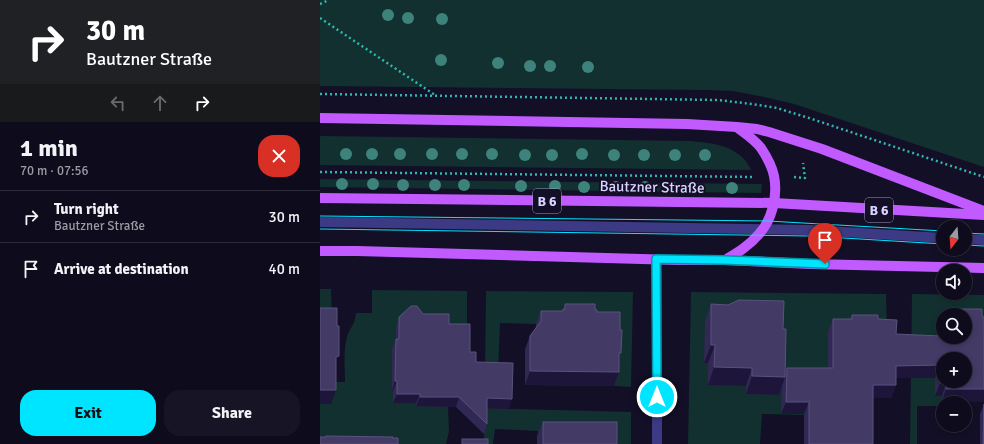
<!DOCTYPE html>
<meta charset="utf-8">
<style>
body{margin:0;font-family:Signika,sans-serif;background:#171425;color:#f1f3f6;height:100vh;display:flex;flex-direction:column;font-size:15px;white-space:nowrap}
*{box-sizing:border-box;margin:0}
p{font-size:13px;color:#9b9ba3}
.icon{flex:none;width:22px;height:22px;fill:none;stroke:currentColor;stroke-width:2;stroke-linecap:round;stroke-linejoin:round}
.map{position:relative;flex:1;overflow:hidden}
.details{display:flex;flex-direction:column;background:#0e0b1c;width:320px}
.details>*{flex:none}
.top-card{background:#202124;color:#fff;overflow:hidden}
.needle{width:26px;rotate:197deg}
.fabs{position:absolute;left:616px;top:220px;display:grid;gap:8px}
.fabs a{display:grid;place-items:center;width:36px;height:36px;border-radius:50%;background:#0e0b1c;box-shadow:0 2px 6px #0003,0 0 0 1px #2e2b3b;font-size:20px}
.pin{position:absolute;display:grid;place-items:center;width:34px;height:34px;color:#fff;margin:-41px -17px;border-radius:50% 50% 50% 0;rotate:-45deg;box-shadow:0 0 4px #0007}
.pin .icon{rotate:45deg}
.me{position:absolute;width:44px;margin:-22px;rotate:0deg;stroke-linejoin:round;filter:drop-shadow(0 0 3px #0008)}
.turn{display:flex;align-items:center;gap:14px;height:84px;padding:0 20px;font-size:18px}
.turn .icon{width:52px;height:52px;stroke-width:2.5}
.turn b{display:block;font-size:28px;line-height:34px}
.lanes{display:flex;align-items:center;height:38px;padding:0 20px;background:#0003;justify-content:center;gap:20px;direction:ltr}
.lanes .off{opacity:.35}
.round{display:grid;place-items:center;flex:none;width:42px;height:42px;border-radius:16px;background:#171425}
.headline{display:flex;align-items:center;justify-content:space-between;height:68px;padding:0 20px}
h1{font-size:24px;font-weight:700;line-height:30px}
.action{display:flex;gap:8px;margin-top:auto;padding:8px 20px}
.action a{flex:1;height:46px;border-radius:16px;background:#00e5ff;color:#111;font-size:16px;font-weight:700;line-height:46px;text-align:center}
.action a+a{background:#171425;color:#f1f3f6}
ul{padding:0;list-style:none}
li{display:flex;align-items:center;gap:12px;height:52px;padding:0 20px;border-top:1px solid #2e2b3b}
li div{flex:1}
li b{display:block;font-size:15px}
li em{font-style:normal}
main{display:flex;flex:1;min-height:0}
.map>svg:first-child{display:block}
</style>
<main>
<section class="details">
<div class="top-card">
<div class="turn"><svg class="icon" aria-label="right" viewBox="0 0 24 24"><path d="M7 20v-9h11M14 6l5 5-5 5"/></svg><div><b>30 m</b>Bautzner Straße</div></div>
<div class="lanes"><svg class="icon off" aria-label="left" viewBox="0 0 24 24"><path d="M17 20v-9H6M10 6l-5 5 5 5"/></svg><svg class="icon off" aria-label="ahead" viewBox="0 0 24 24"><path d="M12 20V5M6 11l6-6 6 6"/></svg><svg class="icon" aria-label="right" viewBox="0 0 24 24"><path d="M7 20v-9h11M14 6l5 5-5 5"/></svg></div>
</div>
<div class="headline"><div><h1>1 min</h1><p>70 m · 07:56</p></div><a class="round" style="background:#d93025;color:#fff"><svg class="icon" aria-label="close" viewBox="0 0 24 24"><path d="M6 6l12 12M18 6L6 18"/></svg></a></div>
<ul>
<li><svg class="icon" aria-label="right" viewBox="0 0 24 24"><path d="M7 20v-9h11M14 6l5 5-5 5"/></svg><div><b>Turn right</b><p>Bautzner Straße</p></div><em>30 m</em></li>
<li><svg class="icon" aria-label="arrive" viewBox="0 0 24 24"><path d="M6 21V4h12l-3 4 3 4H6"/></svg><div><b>Arrive at destination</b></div><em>40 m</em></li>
</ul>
<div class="action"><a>Exit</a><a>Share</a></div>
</section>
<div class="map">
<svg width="664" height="444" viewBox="0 0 664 444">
<rect width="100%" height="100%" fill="#130f26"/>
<g fill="#12302f">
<path d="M0 0H664V167L474 104 444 97 413 91 385 90 0 86Z"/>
<path d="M0 136 370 141C389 143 410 144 424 159 427 162 429 166 431 170L0 165Z"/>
<path d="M0 179 442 184 441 193 0 187Z"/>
<path d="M0 289H11L12 322 0 321Z"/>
<path d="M52 290 147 291V334L128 407 129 432 126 444H0V404H11V382H25C25 368 23 351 27 337 30 327 35 325 36 313H52Z"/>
<path d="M166 291 313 292 311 387 294 386 295 326 180 323 178 372H165Z"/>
<path d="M371 292 566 294 567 332 508 397 484 415 442 414 440 444H368Z"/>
<path d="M592 294 664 295V330L645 315H623V330H617L615 396H632L636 397 635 403H623V406H597V444H590Z"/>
<path d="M164 408 311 412V444H291V437H217L218 431 175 429 173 444H164Z"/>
</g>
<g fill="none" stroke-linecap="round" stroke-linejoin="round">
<g stroke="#2fb8b0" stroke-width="2.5" stroke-dasharray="2 3" stroke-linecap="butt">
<path d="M0 4 9 0"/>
<path d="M0 18 115 95"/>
<path d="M0 94 398 100 432 104 457 108 492 119 664 177"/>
<path d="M0 172 433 177"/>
<path d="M474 177 485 178 483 163"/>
</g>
<g stroke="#3d3a85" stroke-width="10">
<path d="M0 222 490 230 623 238"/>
<path d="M645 239 664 240"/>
<path d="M337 259V444"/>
</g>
<g stroke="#c25bff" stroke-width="10">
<path d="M0 118 367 124 417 127 437 129 449 132 502 149 664 211"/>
<path d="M0 198 454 203 664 215"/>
<path d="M0 251H37L357 260H405L490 264 664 268"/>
<path d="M405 260C417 253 429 246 439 234 452 220 458 196 454 176 452 166 447 157 441 148 435 140 426 134 418 128"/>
</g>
<g stroke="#00e5ff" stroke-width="1">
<path d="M0 216 448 221 623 231"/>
<path d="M0 229 490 236 623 244"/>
<path d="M645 233 664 234"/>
<path d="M645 245 664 246"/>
</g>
</g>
<g fill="#3d827b">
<circle cx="68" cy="15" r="6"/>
<circle cx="88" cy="18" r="6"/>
<circle cx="122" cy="19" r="6"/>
<circle cx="121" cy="60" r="6"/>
<circle cx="178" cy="63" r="6"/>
<circle cx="210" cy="66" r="6"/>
<circle cx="230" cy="66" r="6"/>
<circle cx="268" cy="67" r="6"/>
<circle cx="26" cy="154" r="6"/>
<circle cx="52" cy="154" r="6"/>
<circle cx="80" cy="154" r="6"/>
<circle cx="112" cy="154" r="6"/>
<circle cx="142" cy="154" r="6"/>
<circle cx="172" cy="154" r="6"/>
<circle cx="262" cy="154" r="6"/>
<circle cx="205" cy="155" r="6"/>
<circle cx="232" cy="155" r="6"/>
<circle cx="294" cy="155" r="6"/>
<circle cx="324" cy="155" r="6"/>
<circle cx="355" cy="155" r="6"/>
<circle cx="385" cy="155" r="6"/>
<circle cx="22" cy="184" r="6"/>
<circle cx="53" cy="184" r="6"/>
<circle cx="83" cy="185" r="6"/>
<circle cx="115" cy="185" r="6"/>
<circle cx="144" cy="185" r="6"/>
<circle cx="201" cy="186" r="6"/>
<circle cx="235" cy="186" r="6"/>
<circle cx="264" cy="187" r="6"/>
<circle cx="296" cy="187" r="6"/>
<circle cx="325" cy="187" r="6"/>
<circle cx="351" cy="187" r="6"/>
<circle cx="412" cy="188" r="6"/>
</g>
<g fill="#312854">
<path d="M245 304 275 309 277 312 299 358V372L294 386 205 385V349L210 336 216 328V324L221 311H243Z"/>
<path d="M391 304 463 329 465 371 467 368H508V331L513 319H530L532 315 558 319 576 334 617 336V330L621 318 623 337 645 315H637L639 309H662L622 401V396H615V378H576V385L571 398H553V444H484V414H461L462 386 459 395 426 394V386L388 385V363H384L385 322Z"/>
<path d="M103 314 129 324 150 352 156 362 189 409 167 408V424L164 434 136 407 96 406V403H73V391H72V349L76 339V327L79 317Z"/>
<path d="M664 404V444H660V414Z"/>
<path d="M223 422 297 444H217V437Z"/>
</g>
<g fill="#1d163a">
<path d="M391 345H395L388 363H384Z"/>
<path d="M620 365 615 378H571L576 366Z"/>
<path d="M394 367 432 368 426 386 388 385Z"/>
<path d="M210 371 299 372 294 386 205 385Z"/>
<path d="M432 376 465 377 459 395 426 394Z"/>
<path d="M75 381H77L73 391H72Z"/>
<path d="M620 383H626L622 396H615Z"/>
<path d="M553 385H576L571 398H549Z"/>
<path d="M626 389H664V402L622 401Z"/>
<path d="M0 390H16L11 404H0Z"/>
<path d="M77 394H100L96 403H73Z"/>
<path d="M100 397H139L136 407 96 406Z"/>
<path d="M167 398 192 399 189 409 164 408Z"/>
<path d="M466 402H489L484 414H461Z"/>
</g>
<g fill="#433a66" stroke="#5a527e" fill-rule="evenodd">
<path d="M419 300 464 301 463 329H466L465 377 432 376V368L394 367 395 345H391V304L408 305Z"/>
<path d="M245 304H275V309L277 310V312H300V330H302L301 353H299V372L210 371V336L221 321V311H243V309H245Z"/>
<path d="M91 306H97L103 314H129V324H150V352H156V362L193 363 192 399 167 398V424L139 397H100V394H77V381H75L76 339H79V317Z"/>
<path d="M0 308H17V326H19V356L16 357V390H0Z"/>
<path d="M639 309H662V316H663V318H664V389H626V383H620V365L576 366V385H553V444H489V402H466L467 368H513V319H532V315H558V319L577 320 576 334 621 336V318H623V337H645V315H639ZM623 359H645V381H623Z"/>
<path d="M664 404V444H663Z"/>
<rect x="223" y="422" width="74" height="22"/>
<path d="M6 436 73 437 72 438H78V444H0V437H6Z"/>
<rect x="142" y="439" width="26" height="5"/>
</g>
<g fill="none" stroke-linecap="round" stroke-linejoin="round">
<defs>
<path id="route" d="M337 397 336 259 404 260 505 264"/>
</defs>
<use href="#route" stroke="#0095a6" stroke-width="10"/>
<use href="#route" stroke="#00e5ff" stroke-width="7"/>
</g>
<g text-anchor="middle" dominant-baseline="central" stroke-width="4" stroke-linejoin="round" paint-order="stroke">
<g fill="#130f26" stroke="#9e99be" stroke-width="1">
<rect x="213" y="189" width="28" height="24" rx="3"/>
<rect x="545" y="198" width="28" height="24" rx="3"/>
</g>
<g font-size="14" font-weight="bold" fill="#d9d4ff">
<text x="227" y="201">B 6</text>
<text x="559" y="210">B 6</text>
</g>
<g font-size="15" fill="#d9d4ff" stroke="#130f26">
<text transform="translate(332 187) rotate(1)">Bautzner Straße</text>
</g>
</g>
</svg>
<div class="fabs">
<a><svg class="needle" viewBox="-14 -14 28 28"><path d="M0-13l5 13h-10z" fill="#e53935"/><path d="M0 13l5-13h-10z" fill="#9b9ba3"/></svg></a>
<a><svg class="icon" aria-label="sound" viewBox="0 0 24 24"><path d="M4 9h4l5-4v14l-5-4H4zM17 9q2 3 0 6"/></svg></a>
<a><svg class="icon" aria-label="search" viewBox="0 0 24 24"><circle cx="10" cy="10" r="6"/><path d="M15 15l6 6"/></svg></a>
<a>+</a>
<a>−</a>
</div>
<div class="pin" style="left:505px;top:264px;background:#d93025"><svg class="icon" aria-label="arrive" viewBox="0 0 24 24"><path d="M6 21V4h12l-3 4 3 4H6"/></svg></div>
<svg class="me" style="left:337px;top:397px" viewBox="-20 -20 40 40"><circle r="17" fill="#00e5ff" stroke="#fff" stroke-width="3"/><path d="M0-11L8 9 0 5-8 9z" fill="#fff"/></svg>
</div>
</main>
